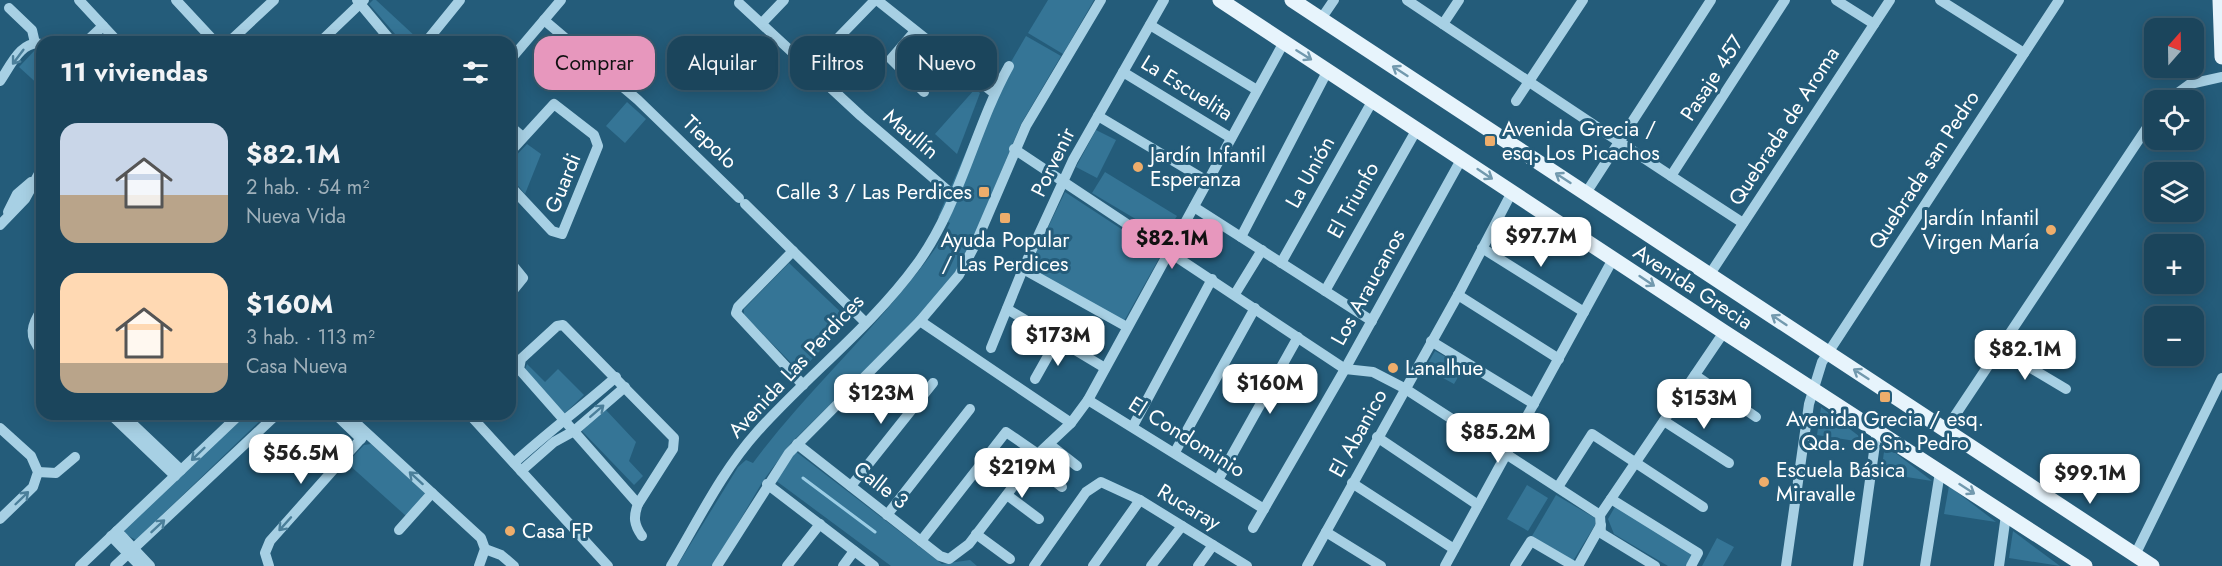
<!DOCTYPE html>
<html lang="es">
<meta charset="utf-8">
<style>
body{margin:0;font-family:Jost,sans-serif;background:#284f65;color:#f1f3f6;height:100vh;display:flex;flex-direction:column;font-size:22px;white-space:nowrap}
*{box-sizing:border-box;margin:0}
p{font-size:20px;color:#a0b1bb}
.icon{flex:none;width:33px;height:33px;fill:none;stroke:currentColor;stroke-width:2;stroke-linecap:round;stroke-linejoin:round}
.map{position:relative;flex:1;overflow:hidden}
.details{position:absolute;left:36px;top:36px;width:480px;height:384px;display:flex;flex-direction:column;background:#1b455c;border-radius:18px;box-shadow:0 3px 15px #0003,0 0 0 2px #395d72}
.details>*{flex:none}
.banner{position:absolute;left:534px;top:36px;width:570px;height:54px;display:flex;gap:12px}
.needle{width:39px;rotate:20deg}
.controls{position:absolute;left:2144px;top:18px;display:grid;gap:12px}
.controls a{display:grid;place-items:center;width:60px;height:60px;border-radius:12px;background:#1b455c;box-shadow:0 3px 15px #0003,0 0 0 2px #395d72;font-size:30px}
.price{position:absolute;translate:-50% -51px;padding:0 14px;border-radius:12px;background:#fff;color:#222;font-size:20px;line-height:39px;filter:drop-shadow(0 2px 3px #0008)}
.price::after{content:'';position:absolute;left:50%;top:36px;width:18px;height:14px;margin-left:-9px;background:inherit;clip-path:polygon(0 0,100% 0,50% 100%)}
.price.selected{background:#e797bd;color:#111}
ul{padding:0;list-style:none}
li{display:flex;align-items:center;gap:18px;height:150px;padding:0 24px}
li span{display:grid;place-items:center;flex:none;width:168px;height:120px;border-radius:18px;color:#555}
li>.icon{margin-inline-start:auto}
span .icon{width:72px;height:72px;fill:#fffc;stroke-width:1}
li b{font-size:26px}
h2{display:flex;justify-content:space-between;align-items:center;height:72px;padding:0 24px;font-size:26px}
.pill{padding:0 21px;border-radius:18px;background:#1b455c;box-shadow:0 3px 15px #0003,0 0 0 2px #395d72;font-size:21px;line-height:54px}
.pill.selected{background:#e797bd;color:#111}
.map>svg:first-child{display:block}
.green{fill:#357596}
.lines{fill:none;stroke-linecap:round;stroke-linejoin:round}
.stream{stroke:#9bcde5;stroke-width:3}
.minor{stroke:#a7d0e4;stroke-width:10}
.major{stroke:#e7f4fc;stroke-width:15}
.oneway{stroke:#7299ae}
.oneway2{stroke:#4b7f9a}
.poi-dot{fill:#eead6b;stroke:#245c7a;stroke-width:2}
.labels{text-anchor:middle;stroke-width:6;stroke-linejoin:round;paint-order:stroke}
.street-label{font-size:21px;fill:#fff;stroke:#245c7a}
.poi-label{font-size:21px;fill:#fff;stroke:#245c7a;text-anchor:start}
</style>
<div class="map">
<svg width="2222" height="566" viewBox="0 0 2222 566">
<rect width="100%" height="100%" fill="#245c7a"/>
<g class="green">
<path d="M 373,0 L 376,0 L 417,38 L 414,42 L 402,42 L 369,4 Z"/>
<path d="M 1048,0 L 1094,0 L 1063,54 L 1028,33 Z"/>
<path d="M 1026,36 L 1061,56 L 1021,124 L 968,251 L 946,290 L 791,443 L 763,481 L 713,566 L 677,566 L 738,467 L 746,460 L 753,463 C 798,402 855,349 903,290 C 921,268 938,248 950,223 L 938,217 L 986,105 Z"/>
<path d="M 35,50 L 42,57 L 42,88 L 19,67 Z"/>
<path d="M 975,89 L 980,93 L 957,154 L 935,134 Z"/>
<path d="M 627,102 L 646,119 L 625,143 L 606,126 Z"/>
<path d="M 1096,130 L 1116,140 L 1097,178 L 1076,167 Z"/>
<path d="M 527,144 L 541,154 L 525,194 L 510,176 L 510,162 Z"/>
<path d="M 1105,172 L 1177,216 L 1164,236 L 1092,193 Z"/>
<path d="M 1065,192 L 1161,255 L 1123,323 L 1029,267 Z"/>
<path d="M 789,263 L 849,320 L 800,372 L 744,315 L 744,309 Z"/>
<path d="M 1435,351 L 1464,367 L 1454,384 L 1425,368 Z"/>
<path d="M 527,364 L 545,382 L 558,369 L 584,395 L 564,414 L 524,372 Z"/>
<path d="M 1821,407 L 1868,443 L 1817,435 Z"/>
<path d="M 605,409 L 636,442 L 629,461 L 643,476 L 634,485 L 582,431 Z"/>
<path d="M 245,414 L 267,414 L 136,540 L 125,534 L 125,529 Z"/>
<path d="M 371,444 L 426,494 L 406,516 L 347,463 L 364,445 Z"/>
<path d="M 1885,445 L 1932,481 L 1881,473 Z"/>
<path d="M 795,451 L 942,564 L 970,560 L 977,566 L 891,566 L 775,480 Z"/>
<path d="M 1527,485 L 1548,498 L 1528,531 L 1507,519 Z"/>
<path d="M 1949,486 L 1996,522 L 1944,514 Z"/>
<path d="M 1556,495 L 1595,518 L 1595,525 L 1573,561 L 1532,536 Z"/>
<path d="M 1616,505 L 1694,553 L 1686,566 L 1668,566 L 1614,534 L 1608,519 Z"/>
<path d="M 2013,531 L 2060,566 L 2009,558 Z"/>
<path d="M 1717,538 L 1734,547 L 1723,566 L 1702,566 Z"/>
</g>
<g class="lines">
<path class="stream" d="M 803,478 L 875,532"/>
<g class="minor">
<path d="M 79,0 L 118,42"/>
<path d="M 176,0 L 215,42"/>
<path d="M 357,0 L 392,42"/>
<path d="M 877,0 L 994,93"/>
<path d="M 1407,0 C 1519,75 1630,150 1743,223"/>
<path d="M 1836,0 L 1874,24"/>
<path d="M 1940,0 L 2024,53"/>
<path d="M 739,3 L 861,116 L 953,195"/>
<path d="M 9,8 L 32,30 L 35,43"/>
<path d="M 1321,19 L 1334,0"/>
<path d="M 544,20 L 638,100 L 739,198"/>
<path d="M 762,23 L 784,0"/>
<path d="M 1443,24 L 1459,0"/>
<path d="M 1150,25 L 1257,90"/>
<path d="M 915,31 L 891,59 L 924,92"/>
<path d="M 86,42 L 103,26"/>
<path d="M 229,42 L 274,0"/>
<path d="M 320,42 L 364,0"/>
<path d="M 426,42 L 460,0"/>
<path d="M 510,60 L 561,0"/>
<path d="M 810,67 L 875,0"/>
<path d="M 1123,72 L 1231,138"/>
<path d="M 0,81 C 10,67 21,39 42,44"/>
<path d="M 2168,100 L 2190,84 L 2222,77"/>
<path d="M 1516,101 L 1583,0"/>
<path d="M 1098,116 L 1207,181"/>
<path d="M 510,126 L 523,137"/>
<path d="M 1014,149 L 1345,369 L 1373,372 L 1404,388 L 1600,515 L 1601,533 L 1655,566"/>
<path d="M 510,152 L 554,104 L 594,135 L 598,146 L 562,234 L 552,231 L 510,186"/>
<path d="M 1671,176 L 1785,0"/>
<path d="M 1586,193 L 1711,0"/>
<path d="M 745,204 L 865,322"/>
<path d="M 1194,207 L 1372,321"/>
<path d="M 8,212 L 17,194 L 31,182"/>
<path d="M 0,225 L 25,199 L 42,168"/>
<path d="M 1241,237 L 1328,70"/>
<path d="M 1482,248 L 1584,312"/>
<path d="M 793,251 L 738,307 L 736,313 L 803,385"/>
<path d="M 510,262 L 523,278 L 510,294"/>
<path d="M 1281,263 L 1373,100"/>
<path d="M 1023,269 L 1127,327"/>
<path d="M 1710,274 L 1890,0"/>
<path d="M 1325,291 L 1417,129"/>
<path d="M 1235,294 L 1262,250"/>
<path d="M 1458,295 L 1559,359"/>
<path d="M 42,309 C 31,325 28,337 42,352"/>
<path d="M 1007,309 L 1105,368"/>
<path d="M 920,321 L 1071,423"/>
<path d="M 563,325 L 674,438 L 673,449 L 638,504 L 519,369 L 521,359 L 557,326 Z"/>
<path d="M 1431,341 L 1534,404"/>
<path d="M 991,348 L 1023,269 L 1073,160 L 1164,0"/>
<path d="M 1999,349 L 2066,389"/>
<path d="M 1695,375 L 1756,417"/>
<path d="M 1035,379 L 1057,340"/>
<path d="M 1088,400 L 1264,509"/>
<path d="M 110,414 L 175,476"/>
<path d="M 122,414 L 181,470"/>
<path d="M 335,414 L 361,439"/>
<path d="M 346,414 L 481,538 L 485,549 L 479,566"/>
<path d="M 469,414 L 608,566"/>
<path d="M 1664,421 L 1729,463"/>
<path d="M 1133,426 L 1212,279"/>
<path d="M 0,428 L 31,456 L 38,472 L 33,487 L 0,519"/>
<path d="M 1946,429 L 2154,117"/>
<path d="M 1377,437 L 1478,505"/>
<path d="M 797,444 L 940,556 L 949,559 L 969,544 L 1038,454 L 1071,423 L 1088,400 L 1284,42"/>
<path d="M 1049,444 L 1077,466"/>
<path d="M 1175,452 L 1255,308"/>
<path d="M 514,463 C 547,433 582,407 616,377"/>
<path d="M 1031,463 L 1062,487"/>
<path d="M 521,471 L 554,442 L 574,431 L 625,387"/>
<path d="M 38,472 L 56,473 L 75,457"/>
<path d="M 1218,480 L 1298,337"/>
<path d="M 1352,483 L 1454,549"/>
<path d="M 767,484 L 874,566"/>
<path d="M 851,486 L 933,383"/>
<path d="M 1558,487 L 1592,434 L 1703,507"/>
<path d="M 1007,495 L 1039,519"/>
<path d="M 1611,499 L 1698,553 L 1691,566"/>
<path d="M 638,504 C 633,517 634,525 642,536"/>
<path d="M 887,515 L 970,409"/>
<path d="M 1600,515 L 1724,332"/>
<path d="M 1253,528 L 1345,369 L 1462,158"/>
<path d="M 399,530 L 432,493"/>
<path d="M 117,531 L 150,566"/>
<path d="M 1326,532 L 1381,566"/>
<path d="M 976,534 L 1010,559"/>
<path d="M 111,536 L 140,566"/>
<path d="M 921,541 L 1006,432 L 1038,454"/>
<path d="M 485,549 L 501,555 L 514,566"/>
<path d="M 2135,555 L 2222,378"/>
<path d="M 80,566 L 240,414"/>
<path d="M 115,566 L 277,414"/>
<path d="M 269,566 L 265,553 L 270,541 L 366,433"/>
<path d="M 671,566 C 698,521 722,471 757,432 C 808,375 872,326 917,264 C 960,205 974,129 1009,66"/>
<path d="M 717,566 L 789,453 L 920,321 L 959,275 L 975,245 L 1026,126 L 1101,0"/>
<path d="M 787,566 L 820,524"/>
<path d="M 843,566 L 854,551"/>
<path d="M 1034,566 L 1086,492 L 1101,482 L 1140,500 L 1247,566"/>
<path d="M 1093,566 L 1140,500"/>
<path d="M 1151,566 L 1182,526"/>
<path d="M 1198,566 L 1213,545"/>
<path d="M 1307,566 L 1458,295 L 1512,192"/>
<path d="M 1445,566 L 1613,259"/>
<path d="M 1515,566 L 1531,541 L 1574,566"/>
<path d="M 1578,566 L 1601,525"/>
<path d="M 1786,566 L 1809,404 L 1822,362 L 2059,0"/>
<path d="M 1858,566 L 1877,430"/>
<path d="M 1925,566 L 1940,472"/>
<path d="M 1999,566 L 2006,515"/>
</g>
<g class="major">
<path d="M 1220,0 L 1724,332 L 2085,566"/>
<path d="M 1292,0 L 2152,566"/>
<path d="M 2220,0 L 2222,57"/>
</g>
</g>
<defs><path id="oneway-shaft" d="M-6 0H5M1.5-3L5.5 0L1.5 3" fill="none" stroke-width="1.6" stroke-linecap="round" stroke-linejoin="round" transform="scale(1.5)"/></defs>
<g class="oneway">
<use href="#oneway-shaft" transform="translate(1304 55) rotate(32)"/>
<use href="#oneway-shaft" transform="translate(1400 71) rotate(-147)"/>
<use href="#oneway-shaft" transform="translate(1485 174) rotate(34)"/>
<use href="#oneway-shaft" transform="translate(1563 178) rotate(-147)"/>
<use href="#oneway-shaft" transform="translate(1647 281) rotate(34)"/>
<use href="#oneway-shaft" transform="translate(1779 320) rotate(-146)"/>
<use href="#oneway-shaft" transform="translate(1861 374) rotate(-147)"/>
<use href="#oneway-shaft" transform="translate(1967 489) rotate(33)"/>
</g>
<g class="oneway2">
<use href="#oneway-shaft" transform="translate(18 57) rotate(127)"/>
<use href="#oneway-shaft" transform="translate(597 411) rotate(-41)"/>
<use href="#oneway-shaft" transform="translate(198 454) rotate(136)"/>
<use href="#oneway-shaft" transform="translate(416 478) rotate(-138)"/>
<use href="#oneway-shaft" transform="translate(22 498) rotate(-44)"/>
<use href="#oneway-shaft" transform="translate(285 524) rotate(132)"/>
<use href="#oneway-shaft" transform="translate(158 526) rotate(-43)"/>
</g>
<g class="poi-dot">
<rect x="1484" y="135" width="12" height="12" rx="3"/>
<circle cx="1138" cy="167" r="6"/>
<rect x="978" y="186" width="12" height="12" rx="3"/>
<rect x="999" y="212" width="12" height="12" rx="3"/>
<circle cx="2051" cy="230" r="6"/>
<circle cx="1393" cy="368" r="6"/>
<rect x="1879" y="391" width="12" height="12" rx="3"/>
<circle cx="1764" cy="482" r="6"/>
<circle cx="510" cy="531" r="6"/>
</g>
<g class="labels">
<g class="street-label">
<text transform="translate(1712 78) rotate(-57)" y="7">Pasaje 457</text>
<text transform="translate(1187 88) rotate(32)" y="7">La Escuelita</text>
<text transform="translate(1784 126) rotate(-57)" y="7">Quebrada de Aroma</text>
<text transform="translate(911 134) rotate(40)" y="7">Maullín</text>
<text transform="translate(710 142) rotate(44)" y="7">Tiepolo</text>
<text transform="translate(1053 162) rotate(-64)" y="7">Porvenir</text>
<text transform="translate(1924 170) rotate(-57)" y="7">Quebrada san Pedro</text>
<text transform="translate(1310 172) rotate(-61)" y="7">La Unión</text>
<text transform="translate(563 183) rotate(-68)" y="7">Guardi</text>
<text transform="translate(1353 200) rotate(-61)" y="7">El Triunfo</text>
<text transform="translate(1368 287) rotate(-61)" y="7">Los Araucanos</text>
<text transform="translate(1693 287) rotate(33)" y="7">Avenida Grecia</text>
<text transform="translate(796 366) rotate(-47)" y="7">Avenida Las Perdices</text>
<text transform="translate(1358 433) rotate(-61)" y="7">El Abanico</text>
<text transform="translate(1187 437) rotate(32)" y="7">El Condominio</text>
<text transform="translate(881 485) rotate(38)" y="7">Calle 3</text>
<text transform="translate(1189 507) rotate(31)" y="7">Rucaray</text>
</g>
<g class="poi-label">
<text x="1502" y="136">Avenida Grecia /<tspan x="1502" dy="24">esq. Los Picachos</tspan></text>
<text x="1150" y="162">Jardín Infantil<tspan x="1150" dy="24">Esperanza</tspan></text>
<text x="972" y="199" text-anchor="end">Calle 3 / Las Perdices</text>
<text x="2039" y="225" text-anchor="end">Jardín Infantil<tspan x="2039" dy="24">Virgen María</tspan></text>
<text x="1005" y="247" text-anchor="middle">Ayuda Popular<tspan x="1005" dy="24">/ Las Perdices</tspan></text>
<text x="1405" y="375">Lanalhue</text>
<text x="1885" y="426" text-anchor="middle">Avenida Grecia / esq.<tspan x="1885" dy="24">Qda. de Sn. Pedro</tspan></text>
<text x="1776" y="477">Escuela Básica<tspan x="1776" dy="24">Miravalle</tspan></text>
<text x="522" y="538">Casa FP</text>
</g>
</g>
</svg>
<div class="controls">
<a><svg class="needle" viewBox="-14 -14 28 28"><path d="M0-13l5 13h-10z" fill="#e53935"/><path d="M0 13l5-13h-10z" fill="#a0b1bb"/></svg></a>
<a><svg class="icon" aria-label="locate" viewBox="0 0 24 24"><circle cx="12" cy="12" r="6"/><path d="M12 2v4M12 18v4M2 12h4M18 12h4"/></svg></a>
<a><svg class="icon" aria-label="layers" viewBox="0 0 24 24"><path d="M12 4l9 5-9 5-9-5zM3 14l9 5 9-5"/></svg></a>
<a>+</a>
<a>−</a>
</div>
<b class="price" style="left:1541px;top:268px">$97.7M</b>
<b class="price selected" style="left:1172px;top:270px">$82.1M</b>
<b class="price" style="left:1058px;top:367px">$173M</b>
<b class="price" style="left:2025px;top:381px">$82.1M</b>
<b class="price" style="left:1270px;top:415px">$160M</b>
<b class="price" style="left:881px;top:425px">$123M</b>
<b class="price" style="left:1704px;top:430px">$153M</b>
<b class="price" style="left:1498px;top:464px">$85.2M</b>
<b class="price" style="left:301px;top:485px">$56.5M</b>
<b class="price" style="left:1022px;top:499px">$219M</b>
<b class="price" style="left:2090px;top:505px">$99.1M</b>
<div class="banner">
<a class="pill selected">Comprar</a>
<a class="pill">Alquilar</a>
<a class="pill">Filtros</a>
<a class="pill">Nuevo</a>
</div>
<section class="details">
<h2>11 viviendas<svg class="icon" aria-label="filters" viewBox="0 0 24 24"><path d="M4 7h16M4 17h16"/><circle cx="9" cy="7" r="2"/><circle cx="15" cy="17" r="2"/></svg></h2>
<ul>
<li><span style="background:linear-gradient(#c9d6e8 60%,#b9a48a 0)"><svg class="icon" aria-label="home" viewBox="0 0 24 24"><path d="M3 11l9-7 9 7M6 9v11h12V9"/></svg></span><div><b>$82.1M</b><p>2 hab. · 54 m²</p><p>Nueva Vida</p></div></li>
<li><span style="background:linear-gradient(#ffd9b3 75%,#b9a48a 0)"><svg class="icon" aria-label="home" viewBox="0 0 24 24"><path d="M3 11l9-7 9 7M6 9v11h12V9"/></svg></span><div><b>$160M</b><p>3 hab. · 113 m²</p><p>Casa Nueva</p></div></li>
</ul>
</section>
</div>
